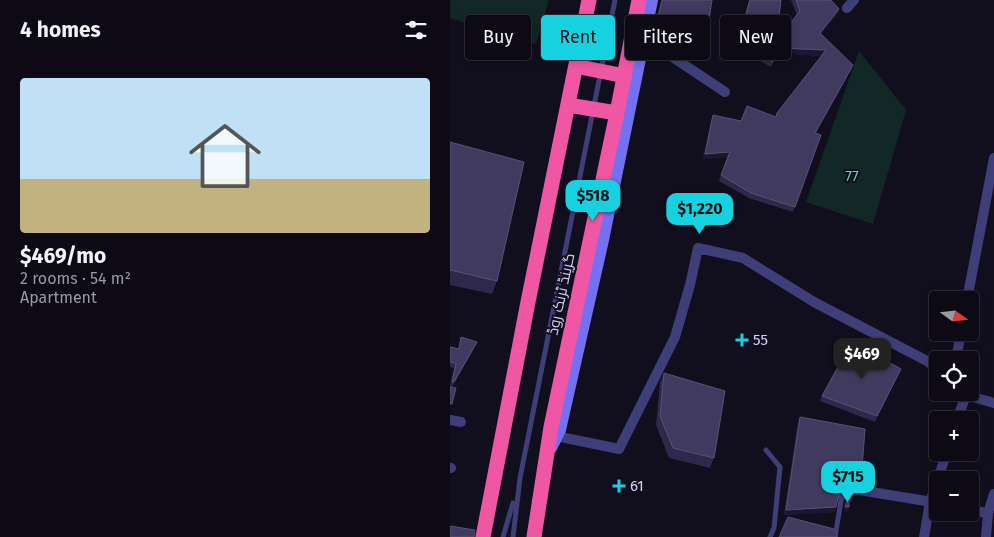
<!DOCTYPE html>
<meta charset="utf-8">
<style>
body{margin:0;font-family:"Fira Sans",Cairo,sans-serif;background:#16131f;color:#f1f3f6;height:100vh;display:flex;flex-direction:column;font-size:19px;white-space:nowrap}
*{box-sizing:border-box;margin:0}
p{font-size:16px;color:#9a9aa1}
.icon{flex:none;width:28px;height:28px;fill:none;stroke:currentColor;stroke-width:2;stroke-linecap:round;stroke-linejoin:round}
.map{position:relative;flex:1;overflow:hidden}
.drawer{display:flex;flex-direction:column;background:#0d0a16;width:450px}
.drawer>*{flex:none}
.guide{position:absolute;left:15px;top:15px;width:454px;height:45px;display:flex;gap:10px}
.needle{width:32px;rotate:105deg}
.fabs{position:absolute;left:479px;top:291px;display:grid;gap:10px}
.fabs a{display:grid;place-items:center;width:50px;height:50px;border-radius:5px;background:#0d0a16;box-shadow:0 2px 8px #0003,0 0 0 1px #2d2b35;font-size:25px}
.price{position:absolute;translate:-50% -42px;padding:0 11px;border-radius:10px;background:#16d2e1;color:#111;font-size:16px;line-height:32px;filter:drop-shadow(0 1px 2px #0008)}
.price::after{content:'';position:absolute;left:50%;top:30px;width:15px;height:11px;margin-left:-8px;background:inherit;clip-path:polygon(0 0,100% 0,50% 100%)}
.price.active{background:#222;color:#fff}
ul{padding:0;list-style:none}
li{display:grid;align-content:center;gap:10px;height:265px;padding:0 20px}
li span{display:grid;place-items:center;height:155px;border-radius:5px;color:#555}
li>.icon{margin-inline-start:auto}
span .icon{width:90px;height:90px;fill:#fffc;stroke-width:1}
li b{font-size:21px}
h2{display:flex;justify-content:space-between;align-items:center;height:60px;padding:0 20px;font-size:21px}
.pill{padding:0 18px;border-radius:5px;background:#0d0a16;box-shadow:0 2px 8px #0003,0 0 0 1px #2d2b35;font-size:18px;line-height:45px}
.pill.active{background:#16d2e1;color:#111}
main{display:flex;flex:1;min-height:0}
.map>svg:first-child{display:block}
.green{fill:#122826}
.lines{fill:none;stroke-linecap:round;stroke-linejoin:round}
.lane{stroke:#3f3e79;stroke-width:5}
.street{stroke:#3f3e79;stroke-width:10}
.secondary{stroke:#7171f1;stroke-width:12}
.highway{stroke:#ef57a4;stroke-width:15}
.highway-bridge{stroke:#ef57a4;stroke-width:15}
.wall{fill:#2e294b}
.shaded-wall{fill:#1b1631}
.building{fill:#403b5e;stroke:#575276}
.poi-dot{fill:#16d2e1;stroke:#110e1e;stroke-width:2}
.labels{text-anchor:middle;stroke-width:4;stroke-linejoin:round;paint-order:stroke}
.park-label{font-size:15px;fill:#64d3b4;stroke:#110e1e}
.street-label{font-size:15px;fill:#d4d0fa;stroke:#110e1e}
.poi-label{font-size:15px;fill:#d4d0fa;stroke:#110e1e;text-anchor:start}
</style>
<main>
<section class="drawer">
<h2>4 homes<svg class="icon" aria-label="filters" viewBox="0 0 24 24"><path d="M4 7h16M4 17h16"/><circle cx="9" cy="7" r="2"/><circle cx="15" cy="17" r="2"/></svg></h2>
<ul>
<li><span style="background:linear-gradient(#bfe0f5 65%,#c2b280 0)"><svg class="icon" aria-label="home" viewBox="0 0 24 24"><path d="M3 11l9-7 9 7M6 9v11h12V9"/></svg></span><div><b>$469/mo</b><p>2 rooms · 54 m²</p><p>Apartment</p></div></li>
</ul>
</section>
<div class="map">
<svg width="544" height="537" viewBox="0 0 544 537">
<rect width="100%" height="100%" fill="#110e1e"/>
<g class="green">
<path d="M 0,0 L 99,0 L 86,44 L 0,18 Z"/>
<path d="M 409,51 L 456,110 L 423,224 L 356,202 Z"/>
</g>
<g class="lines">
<g class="lane">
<path d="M 316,450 L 330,467 L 324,528 L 320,537"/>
<path d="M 53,537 L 63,503"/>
<path d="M 63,537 L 70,478 L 165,0"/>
<path d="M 385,537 L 392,495"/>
</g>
<g class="street">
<path d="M 397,8 L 404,0"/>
<path d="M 194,38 L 275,92"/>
<path d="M 517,300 L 544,158"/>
<path d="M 506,360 L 511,332"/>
<path d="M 513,392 L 516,395 L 544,403"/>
<path d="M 0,420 L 11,422"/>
<path d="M 507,420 L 516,395"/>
<path d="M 106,436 L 169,449 L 225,337 L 240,285 L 248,248 L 293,258 L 364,302 L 477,361 L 488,370"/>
<path d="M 0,468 L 1,468"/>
<path d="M 392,495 L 397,488 L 488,503"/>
<path d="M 520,510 L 538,513"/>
<path d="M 474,537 L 480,502 L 497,452"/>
<path d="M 536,537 L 538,513 L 544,494"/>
</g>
<path class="secondary" d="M 101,448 L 110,430 L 153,240 L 202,0"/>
<g class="highway">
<path d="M 33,537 L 78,302 L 139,0"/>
<path d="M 84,537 L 101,427 L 167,113 L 189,0"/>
</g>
<g class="highway-bridge">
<path d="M 130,67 L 175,76"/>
<path d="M 124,106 L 167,113"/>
</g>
</g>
<g class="wall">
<path d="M 299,0 L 331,0 L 326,41 L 347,15 L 341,0 L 381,0 L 389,9 L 387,15 L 371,34 L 401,70 L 366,133 L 371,135 L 343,212 L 299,198 L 269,181 L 277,157 L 253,159 L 261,121 L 263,115 L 291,121 L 326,117 L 372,56 L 324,53 L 323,62 L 321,67 L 286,48 Z"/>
<path d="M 0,142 L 47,281 L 42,294 L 0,285 Z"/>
<path d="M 11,337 L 27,342 L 25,347 L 2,387 L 0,387 L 4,368 L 0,367 L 0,347 L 8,349 Z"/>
<path d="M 451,369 L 425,422 L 370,401 L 372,396 Z"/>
<path d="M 214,373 L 264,458 L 260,468 L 219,458 L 206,425 L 210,382 Z"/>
<path d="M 350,417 L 411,473 L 398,472 L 398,476 L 396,481 L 391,484 L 388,490 L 385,512 L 334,515 L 348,422 Z"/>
</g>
<g class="shaded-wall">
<path d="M 389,9 L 387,15 L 368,38 L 370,33 Z"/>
<path d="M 208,16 L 259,20 L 258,25 L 206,21 Z"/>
<path d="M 325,48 L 376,50 L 374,56 L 323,53 Z"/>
<path d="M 403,65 L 401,70 L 363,138 L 365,133 Z"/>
<path d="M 280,152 L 277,157 L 253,159 L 255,154 Z"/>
<path d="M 27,342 L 25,347 L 2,387 L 4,382 Z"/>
<path d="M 451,369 L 449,374 L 425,422 L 427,416 Z"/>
<path d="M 398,467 L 412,468 L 411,473 L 396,472 Z"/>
<path d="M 398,476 L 396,481 L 391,484 L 385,494 L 387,489 L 393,479 Z"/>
<path d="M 386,507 L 385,512 L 334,515 L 336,510 Z"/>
<path d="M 395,507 L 399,507 L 398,512 L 394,512 Z"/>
</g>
<g class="building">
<path d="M 212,0 L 262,0 L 259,20 L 208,16 Z"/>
<path d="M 300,0 L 331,0 L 326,41 L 350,11 L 346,0 L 381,0 L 389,9 L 370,33 L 403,65 L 365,133 L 371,135 L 345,207 L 301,193 L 271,175 L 280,152 L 255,154 L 263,115 L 291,121 L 297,106 L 326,117 L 327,113 L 376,50 L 325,48 L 323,62 L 288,42 Z"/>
<path d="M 0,142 L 74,162 L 47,281 L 0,270 Z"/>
<path d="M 11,337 L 27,342 L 4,382 L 2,382 L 6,363 L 0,362 L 0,347 L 9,349 Z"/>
<path d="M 402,341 L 451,369 L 427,416 L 372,396 Z"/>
<path d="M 214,373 L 275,391 L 264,458 L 223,448 L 210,416 Z"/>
<path d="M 0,387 L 6,388 L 2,404 L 0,404 Z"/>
<path d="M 350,417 L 415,429 L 412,468 L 398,467 L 398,476 L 393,479 L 387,489 L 389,494 L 386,507 L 336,510 Z"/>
<path d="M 399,494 L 399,507 L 395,507 Z"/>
<path d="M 338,517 L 384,529 L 387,533 L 387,537 L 329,537 Z"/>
<path d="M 0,526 L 25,530 L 24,537 L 0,537 Z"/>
</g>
<g class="poi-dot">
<path d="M289.5 332.5h5v5h5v5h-5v5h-5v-5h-5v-5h5z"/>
<path d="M166.5 478.5h5v5h5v5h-5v5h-5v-5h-5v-5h5z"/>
</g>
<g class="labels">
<g class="park-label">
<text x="402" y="181">77</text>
</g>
<g class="street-label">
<text transform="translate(111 294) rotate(-78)" y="5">گرینڈ ٹرنک روڈ</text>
</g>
<g class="poi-label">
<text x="303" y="345">55</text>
<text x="180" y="491">61</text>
</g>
</g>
</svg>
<div class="fabs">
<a><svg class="needle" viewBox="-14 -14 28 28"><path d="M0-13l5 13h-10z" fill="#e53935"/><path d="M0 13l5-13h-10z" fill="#9a9aa1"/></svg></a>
<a><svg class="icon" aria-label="locate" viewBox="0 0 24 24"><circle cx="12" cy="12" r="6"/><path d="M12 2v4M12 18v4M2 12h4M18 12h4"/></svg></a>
<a>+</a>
<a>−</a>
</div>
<b class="price" style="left:143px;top:222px">$518</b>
<b class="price" style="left:250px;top:235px">$1,220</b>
<b class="price active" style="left:412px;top:380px">$469</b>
<b class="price" style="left:398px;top:503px">$715</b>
<div class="guide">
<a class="pill">Buy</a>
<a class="pill active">Rent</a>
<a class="pill">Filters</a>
<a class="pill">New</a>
</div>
</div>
</main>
